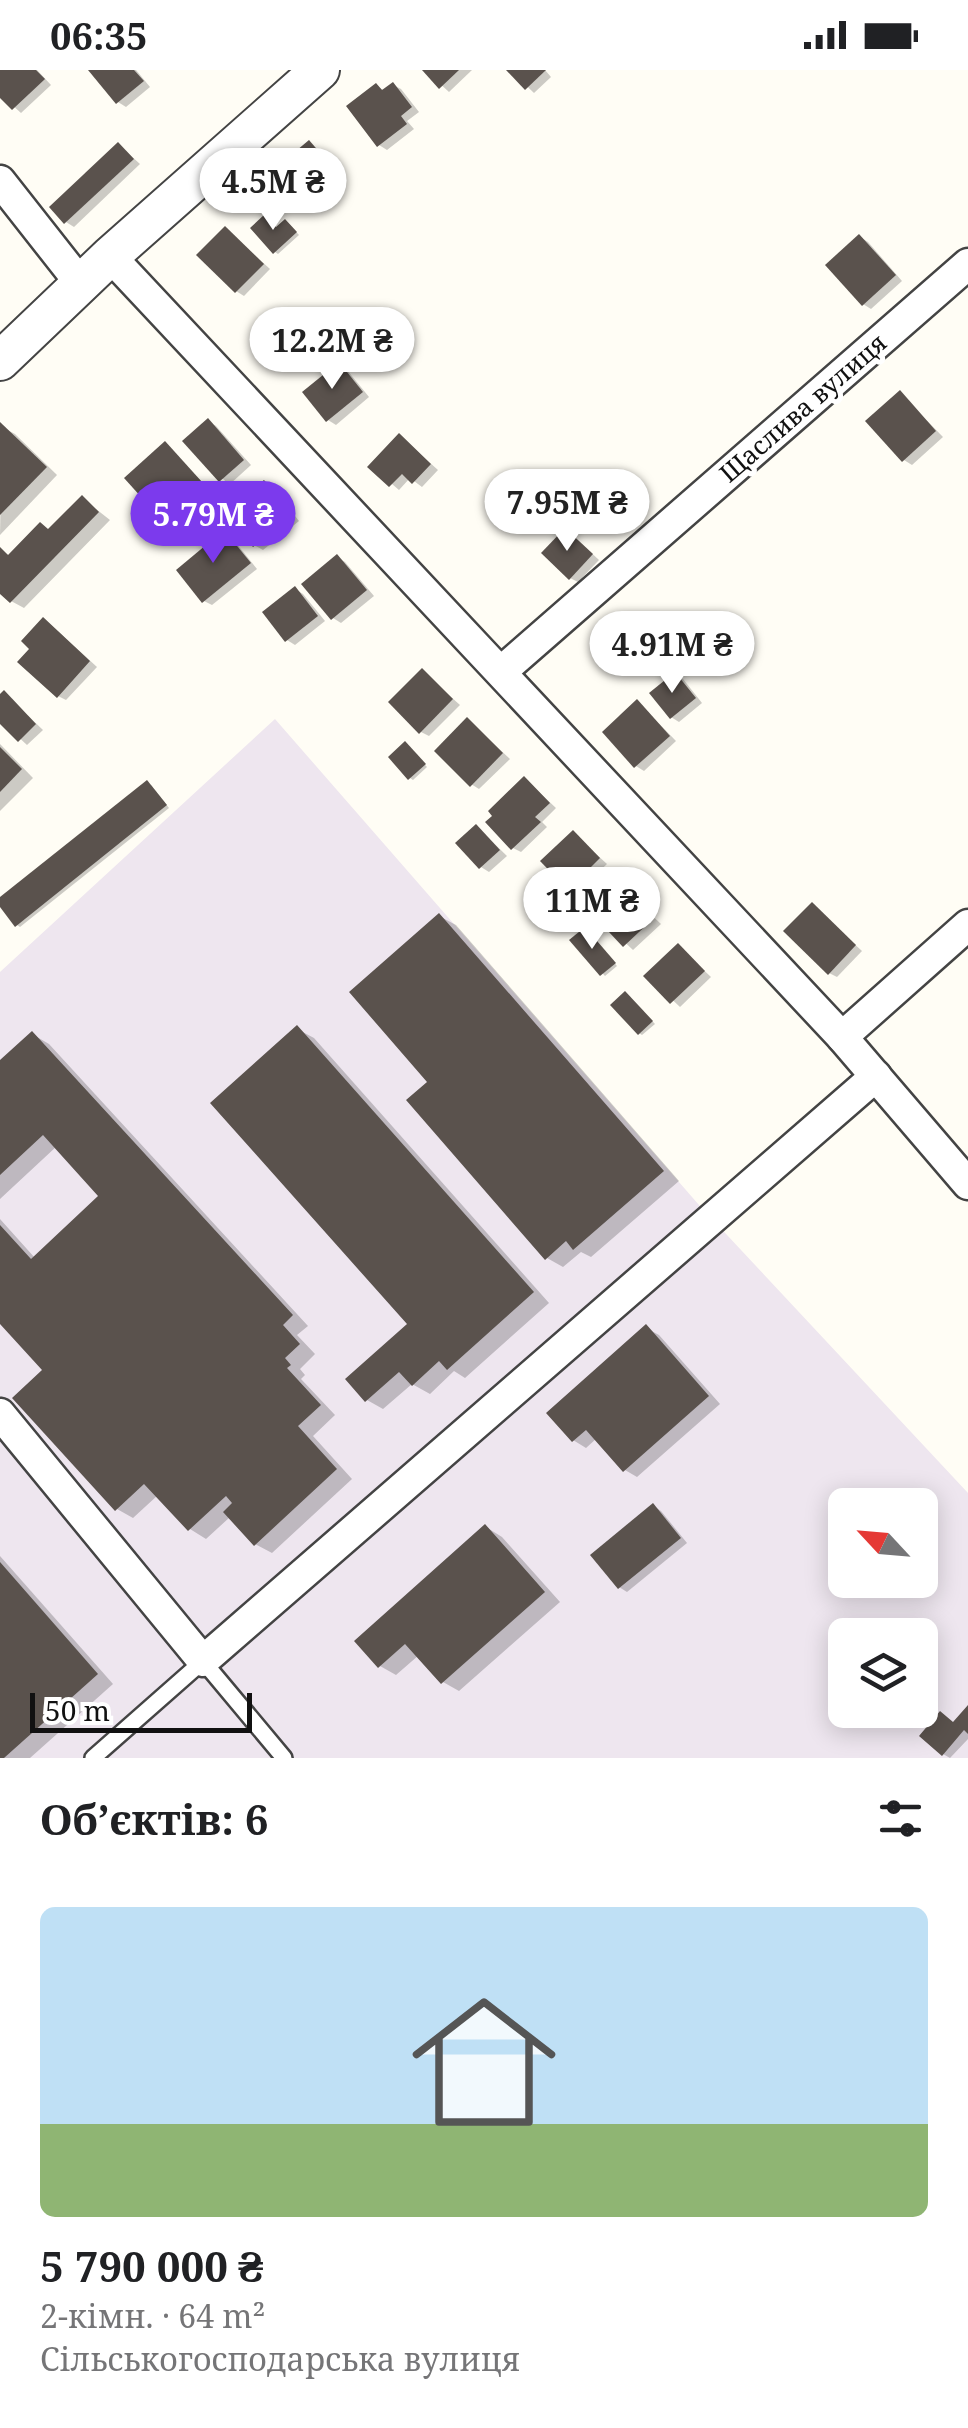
<!DOCTYPE html>
<html lang="uk">
<meta charset="utf-8">
<style>
body{margin:0;font-family:"Noto Serif",serif;background:#f6f6f6;color:#202124;height:100vh;display:flex;flex-direction:column;font-size:38px;white-space:nowrap}
*{box-sizing:border-box;margin:0}
p{font-size:32px;color:#757577}
.icon{flex:none;width:55px;height:55px;fill:none;stroke:currentColor;stroke-width:2;stroke-linecap:round;stroke-linejoin:round}
.map{position:relative;height:1688px;overflow:hidden}
.side{display:flex;flex-direction:column;background:#fff;flex:1}
.side>*{flex:none}
.needle{width:65px;rotate:296deg}
.fabs{position:absolute;left:828px;top:1418px;display:grid;gap:20px}
.fabs a{display:grid;place-items:center;width:110px;height:110px;border-radius:15px;background:#fff;box-shadow:0 5px 25px #0003;font-size:50px}
.scale{position:absolute;left:30px;bottom:25px;width:222px;box-sizing:border-box;padding-left:10px;border:5px solid #111;border-top:0;font-size:28px;line-height:35px;white-space:nowrap;color:#111;-webkit-text-stroke:8px #fff;paint-order:stroke}
.price{position:absolute;translate:-50% -85px;padding:0 22px;border-radius:35px;background:#fff;color:#222;font-size:32px;line-height:65px;filter:drop-shadow(0 2px 5px #0008)}
.price::after{content:'';position:absolute;left:50%;top:60px;width:30px;height:22px;margin-left:-15px;background:inherit;clip-path:polygon(0 0,100% 0,50% 100%)}
.price.selected{background:#7c3aed;color:#fff}
ul{padding:0;list-style:none}
li{display:grid;align-content:center;gap:20px;height:530px;padding:0 40px}
li+li{border-top:2px solid #e0e0e0}
li span{display:grid;place-items:center;height:310px;border-radius:15px;color:#555}
li>.icon{margin-inline-start:auto}
span .icon{width:180px;height:180px;fill:#fffc;stroke-width:1}
li b{font-size:42px}
h2{display:flex;justify-content:space-between;align-items:center;height:120px;padding:0 40px;font-size:42px}
.status{display:flex;justify-content:space-between;align-items:center;height:70px;padding:0 50px;background:#fff;direction:ltr}
.status svg{height:28px;fill:currentColor}
.map>svg:first-child{display:block}
.industrial{fill:#eee6ef;fill-rule:evenodd}
.shadow{fill:#0003}
.building{fill:#5a524d}
.lines{fill:none;stroke-linecap:round;stroke-linejoin:round}
.service-casing{stroke:#444;stroke-width:20}
.minor-casing{stroke:#444;stroke-width:35}
.tertiary-casing{stroke:#444;stroke-width:42}
.service{stroke:#fff;stroke-width:15}
.minor{stroke:#fff;stroke-width:30}
.tertiary{stroke:#fff;stroke-width:38}
.labels{text-anchor:middle;stroke-width:10;stroke-linejoin:round;paint-order:stroke}
.street-label{font-size:25px;fill:#111;stroke:#fff}
</style>
<div class="status"><b>06:35</b><svg viewBox="0 0 49 12"><path d="M0 12V9h3v3zM5 12V6h3v6zM10 12V3h3v9zM15 12V0h3v12zM26 1h20v11H26zM47 4h2v5h-2z"/></svg></div>
<div class="map">
<svg width="968" height="1688" viewBox="0 0 968 1688">
<rect width="100%" height="100%" fill="#fffdf5"/>
<path class="industrial" d="M 275,649 L 699,1135 L 968,1423 L 968,1688 L 0,1688 L 0,902 ZM 845,1435 L 920,1435 L 920,1510 L 845,1510 ZM 845,1565 L 920,1565 L 920,1640 L 845,1640 Z"/>
<g class="shadow">
<path d="M 0,0 L 37,0 L 51,15 L 21,43 L 0,24 Z"/>
<path d="M 91,0 L 136,0 L 150,17 L 126,37 L 118,32 Z"/>
<path d="M 425,0 L 472,0 L 449,22 Z"/>
<path d="M 510,0 L 545,0 L 551,7 L 534,23 Z"/>
<path d="M 393,15 L 401,19 L 419,42 L 407,51 L 414,59 L 387,80 L 379,75 L 376,16 L 385,21 Z"/>
<path d="M 309,73 L 340,104 L 306,133 L 298,128 Z"/>
<path d="M 119,75 L 140,94 L 74,157 L 66,152 Z"/>
<path d="M 289,154 L 299,165 L 278,184 L 275,182 L 278,159 Z"/>
<path d="M 226,159 L 270,199 L 244,226 L 236,221 Z"/>
<path d="M 860,167 L 868,172 L 902,211 L 871,239 L 863,234 Z"/>
<path d="M 339,295 L 347,300 L 369,327 L 336,355 L 328,350 Z"/>
<path d="M 900,323 L 943,367 L 912,395 L 904,390 Z"/>
<path d="M 208,351 L 216,356 L 251,395 L 229,415 L 186,371 Z"/>
<path d="M 2,357 L 15,364 L 57,405 L 0,465 Z"/>
<path d="M 400,366 L 438,400 L 422,417 L 410,408 L 399,420 L 371,396 Z"/>
<path d="M 165,374 L 208,418 L 171,452 L 163,447 Z"/>
<path d="M 264,413 L 272,417 L 299,451 L 263,480 L 254,475 Z"/>
<path d="M 82,428 L 110,450 L 24,538 L 11,531 L 0,520 L 0,480 L 10,486 L 50,460 Z"/>
<path d="M 224,463 L 232,468 L 257,499 L 212,535 L 204,531 Z"/>
<path d="M 573,466 L 599,490 L 578,512 L 570,508 Z"/>
<path d="M 337,487 L 345,492 L 374,526 L 341,553 L 333,548 Z"/>
<path d="M 295,519 L 303,524 L 325,551 L 295,575 L 287,570 Z"/>
<path d="M 51,555 L 97,597 L 66,630 L 58,626 L 33,579 Z"/>
<path d="M 422,601 L 460,635 L 429,666 L 421,662 Z"/>
<path d="M 675,605 L 683,609 L 702,633 L 679,652 L 671,647 Z"/>
<path d="M 4,623 L 43,660 L 27,675 L 0,650 L 0,627 Z"/>
<path d="M 638,632 L 676,671 L 644,701 L 636,696 Z"/>
<path d="M 468,650 L 510,689 L 479,719 L 471,714 Z"/>
<path d="M 0,674 L 33,708 L 0,741 Z"/>
<path d="M 408,676 L 427,697 L 413,710 L 410,708 Z"/>
<path d="M 525,709 L 556,738 L 542,752 L 547,757 L 521,782 L 513,778 Z"/>
<path d="M 151,715 L 169,738 L 20,857 L 17,855 L 0,830 Z"/>
<path d="M 477,757 L 507,786 L 489,802 L 481,797 Z"/>
<path d="M 573,763 L 607,794 L 577,822 L 569,818 Z"/>
<path d="M 625,820 L 661,854 L 633,880 L 597,846 Z"/>
<path d="M 812,835 L 862,881 L 837,907 L 829,903 Z"/>
<path d="M 439,846 L 456,855 L 679,1111 L 591,1187 L 581,1182 L 563,1197 L 547,1188 L 431,1012 Z"/>
<path d="M 588,862 L 617,896 L 605,906 L 573,871 Z"/>
<path d="M 678,876 L 711,907 L 680,937 L 647,906 Z"/>
<path d="M 629,926 L 655,954 L 642,965 L 639,963 Z"/>
<path d="M 297,959 L 314,968 L 549,1233 L 465,1308 L 454,1301 L 430,1324 L 412,1314 L 383,1339 L 367,1330 L 410,1254 Z"/>
<path d="M 32,964 L 49,974 L 308,1256 L 297,1265 L 315,1284 L 300,1299 L 305,1305 L 301,1309 L 335,1345 L 313,1366 L 352,1409 L 272,1483 L 255,1474 L 230,1447 L 206,1469 L 190,1459 L 158,1425 L 133,1448 L 117,1439 L 45,1300 L 0,1250 L 0,1149 L 35,1188 L 102,1126 L 57,1076 L 0,1129 L 0,994 Z"/>
<path d="M 646,1258 L 659,1265 L 720,1334 L 637,1407 L 625,1400 L 597,1368 L 586,1378 L 573,1370 Z"/>
<path d="M 653,1436 L 661,1441 L 687,1473 L 627,1522 L 619,1517 Z"/>
<path d="M 486,1457 L 502,1467 L 560,1532 L 459,1621 L 443,1612 L 419,1585 L 396,1605 L 380,1596 Z"/>
<path d="M 0,1486 L 113,1614 L 30,1688 L 0,1688 Z"/>
<path d="M 968,1639 L 968,1669 L 950,1688 L 943,1684 L 955,1654 Z"/>
</g>
<g class="building">
<path d="M 0,0 L 36,0 L 45,9 L 12,40 L 0,28 Z"/>
<path d="M 88,0 L 134,0 L 144,11 L 116,34 Z"/>
<path d="M 422,0 L 459,0 L 439,19 Z"/>
<path d="M 506,0 L 546,0 L 525,20 Z"/>
<path d="M 393,12 L 412,37 L 401,46 L 407,54 L 377,77 L 346,36 L 376,13 L 382,20 Z"/>
<path d="M 309,70 L 333,98 L 296,130 L 271,102 Z"/>
<path d="M 118,72 L 134,89 L 64,154 L 49,137 Z"/>
<path d="M 265,144 L 276,157 L 285,149 L 297,162 L 273,184 L 250,158 Z"/>
<path d="M 225,156 L 264,194 L 235,223 L 196,185 Z"/>
<path d="M 859,164 L 896,205 L 862,236 L 825,195 Z"/>
<path d="M 339,292 L 363,322 L 326,352 L 302,322 Z"/>
<path d="M 900,320 L 936,361 L 902,392 L 865,351 Z"/>
<path d="M 208,348 L 244,390 L 219,412 L 182,371 Z"/>
<path d="M 0,352 L 47,397 L 0,445 Z"/>
<path d="M 399,363 L 431,394 L 412,414 L 402,404 L 389,417 L 367,397 Z"/>
<path d="M 165,371 L 202,412 L 161,449 L 124,408 Z"/>
<path d="M 264,410 L 293,445 L 253,477 L 224,442 Z"/>
<path d="M 82,425 L 99,442 L 10,533 L 0,524 L 0,477 L 8,485 L 40,452 L 48,459 Z"/>
<path d="M 565,458 L 593,484 L 569,510 L 541,483 Z"/>
<path d="M 224,460 L 251,493 L 202,533 L 176,500 Z"/>
<path d="M 337,484 L 367,520 L 331,550 L 301,514 Z"/>
<path d="M 295,516 L 318,546 L 285,572 L 262,542 Z"/>
<path d="M 43,547 L 90,591 L 57,628 L 17,592 L 29,579 L 21,571 Z"/>
<path d="M 422,598 L 453,629 L 419,664 L 388,632 Z"/>
<path d="M 675,602 L 696,628 L 670,649 L 649,623 Z"/>
<path d="M 4,620 L 36,654 L 18,672 L 0,654 L 0,624 Z"/>
<path d="M 637,629 L 670,666 L 634,698 L 602,662 Z"/>
<path d="M 467,647 L 503,683 L 470,717 L 434,681 Z"/>
<path d="M 405,671 L 426,694 L 408,710 L 388,687 Z"/>
<path d="M 0,677 L 22,699 L 0,722 Z"/>
<path d="M 524,706 L 550,733 L 535,747 L 541,752 L 511,780 L 485,752 L 492,746 L 488,741 Z"/>
<path d="M 147,710 L 167,735 L 15,857 L 0,837 L 0,827 Z"/>
<path d="M 476,754 L 500,780 L 479,799 L 455,773 Z"/>
<path d="M 573,760 L 600,788 L 568,820 L 540,791 Z"/>
<path d="M 624,817 L 654,848 L 623,877 L 594,846 Z"/>
<path d="M 812,832 L 856,875 L 828,905 L 783,861 Z"/>
<path d="M 439,843 L 664,1101 L 573,1180 L 566,1171 L 545,1190 L 406,1030 L 427,1012 L 349,922 Z"/>
<path d="M 585,857 L 616,893 L 600,906 L 569,870 Z"/>
<path d="M 678,873 L 705,901 L 670,934 L 643,906 Z"/>
<path d="M 625,921 L 653,951 L 638,965 L 610,935 Z"/>
<path d="M 297,955 L 534,1222 L 447,1300 L 439,1291 L 412,1316 L 399,1302 L 365,1332 L 345,1309 L 407,1254 L 210,1033 Z"/>
<path d="M 32,961 L 293,1245 L 283,1255 L 300,1274 L 285,1288 L 291,1295 L 287,1298 L 321,1335 L 298,1356 L 337,1399 L 254,1476 L 223,1442 L 232,1433 L 226,1426 L 188,1461 L 144,1414 L 115,1441 L 12,1328 L 42,1300 L 0,1254 L 0,1155 L 31,1189 L 98,1126 L 43,1065 L 0,1105 L 0,990 Z"/>
<path d="M 646,1254 L 709,1326 L 623,1402 L 586,1360 L 572,1372 L 546,1343 Z"/>
<path d="M 653,1433 L 681,1468 L 618,1519 L 590,1485 Z"/>
<path d="M 485,1454 L 545,1522 L 441,1614 L 405,1574 L 378,1598 L 354,1571 Z"/>
<path d="M 0,1492 L 98,1604 L 4,1688 L 0,1688 Z"/>
<path d="M 968,1635 L 968,1664 L 964,1660 L 942,1686 L 919,1666 L 940,1641 L 953,1652 Z"/>
</g>
<g class="lines">
<g class="service-casing">
<path id="service" d="M 93,1688 L 203,1591 L 284,1688"/>
</g>
<g class="minor-casing">
<g id="minor">
<path d="M 0,111 L 81,214"/>
<path d="M 110,186 L 842,967 L 968,1114"/>
<path d="M 502,601 L 968,194"/>
<path d="M 842,967 L 968,855"/>
<path d="M 0,1344 L 203,1591 L 876,1006"/>
</g>
</g>
<g class="tertiary-casing">
<path id="tertiary" d="M 0,291 L 110,186 L 320,0"/>
</g>
<use href="#service" class="service"/>
<use href="#minor" class="minor"/>
<use href="#tertiary" class="tertiary"/>
</g>
<g class="labels">
<g class="street-label">
<text transform="translate(803 338) rotate(-41)" y="9">Щаслива вулиця</text>
</g>
</g>
</svg>
<div class="fabs">
<a><svg class="needle" viewBox="-14 -14 28 28"><path d="M0-13l5 13h-10z" fill="#e53935"/><path d="M0 13l5-13h-10z" fill="#757577"/></svg></a>
<a><svg class="icon" aria-label="layers" viewBox="0 0 24 24"><path d="M12 4l9 5-9 5-9-5zM3 14l9 5 9-5"/></svg></a>
</div>
<div class="scale">50 m</div>
<b class="price" style="left:273px;top:163px">4.5M ₴</b>
<b class="price" style="left:332px;top:322px">12.2M ₴</b>
<b class="price" style="left:567px;top:484px">7.95M ₴</b>
<b class="price selected" style="left:213px;top:496px">5.79M ₴</b>
<b class="price" style="left:672px;top:626px">4.91M ₴</b>
<b class="price" style="left:592px;top:882px">11M ₴</b>
</div>
<section class="side">
<h2>Об’єктів: 6<svg class="icon" aria-label="filters" viewBox="0 0 24 24"><path d="M4 7h16M4 17h16"/><circle cx="9" cy="7" r="2"/><circle cx="15" cy="17" r="2"/></svg></h2>
<ul>
<li><span style="background:linear-gradient(#bfe0f5 70%,#8fb573 0)"><svg class="icon" aria-label="home" viewBox="0 0 24 24"><path d="M3 11l9-7 9 7M6 9v11h12V9"/></svg></span><div><b>5 790 000 ₴</b><p>2-кімн. · 64 m²</p><p>Сільськогосподарська вулиця</p></div></li>
</ul>
</section>
